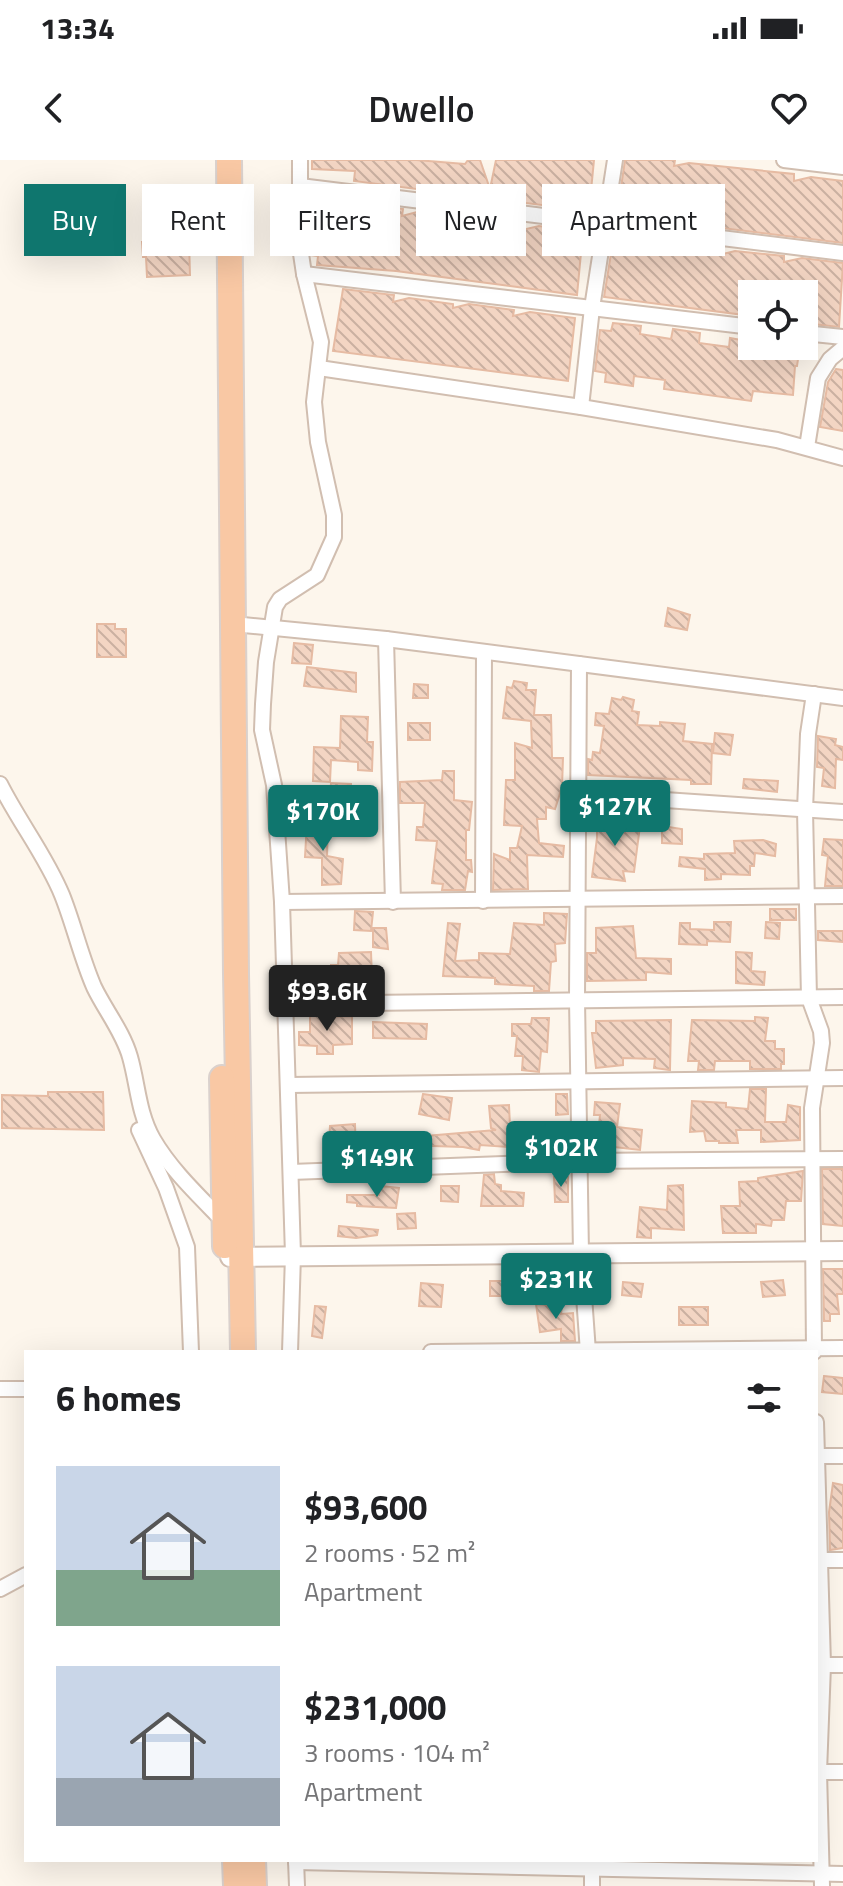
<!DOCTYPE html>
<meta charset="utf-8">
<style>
body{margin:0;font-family:"Titillium Web",sans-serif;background:#f6f6f6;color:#202124;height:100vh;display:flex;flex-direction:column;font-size:30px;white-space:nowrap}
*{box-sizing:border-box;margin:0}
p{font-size:26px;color:#757577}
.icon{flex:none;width:44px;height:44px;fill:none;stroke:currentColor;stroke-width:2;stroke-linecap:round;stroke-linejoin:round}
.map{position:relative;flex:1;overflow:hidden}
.details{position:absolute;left:24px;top:1190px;width:794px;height:512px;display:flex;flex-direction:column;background:#fff;border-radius:0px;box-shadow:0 8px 32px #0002}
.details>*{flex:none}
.banner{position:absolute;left:24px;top:24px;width:796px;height:72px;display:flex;gap:16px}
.controls{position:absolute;left:738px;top:120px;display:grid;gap:16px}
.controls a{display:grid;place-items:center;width:80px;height:80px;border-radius:0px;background:#fff;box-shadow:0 8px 32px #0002;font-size:40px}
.price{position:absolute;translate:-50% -68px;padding:0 18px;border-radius:8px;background:#0f766e;color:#fff;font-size:26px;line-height:52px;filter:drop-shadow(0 2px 4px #0008)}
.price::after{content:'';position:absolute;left:50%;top:48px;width:24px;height:18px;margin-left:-12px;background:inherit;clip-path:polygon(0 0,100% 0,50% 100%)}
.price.selected{background:#222;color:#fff}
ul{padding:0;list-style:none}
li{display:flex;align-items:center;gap:24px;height:200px;padding:0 32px}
li span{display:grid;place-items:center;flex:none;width:224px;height:160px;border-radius:0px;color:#555}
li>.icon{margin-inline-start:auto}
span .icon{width:96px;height:96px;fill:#fffc;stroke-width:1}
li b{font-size:34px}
h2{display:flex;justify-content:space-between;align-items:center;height:96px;padding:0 32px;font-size:34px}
.pill{padding:0 28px;border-radius:0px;background:#fff;box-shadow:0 8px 32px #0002;font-size:28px;line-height:72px}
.pill.selected{background:#0f766e;color:#fff}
.status{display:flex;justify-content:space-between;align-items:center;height:56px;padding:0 40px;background:#fff;direction:ltr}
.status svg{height:22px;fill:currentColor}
header{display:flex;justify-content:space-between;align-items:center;height:104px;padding:0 32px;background:#fff;font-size:36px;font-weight:600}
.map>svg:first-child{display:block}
.building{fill:url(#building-back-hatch);stroke:#e6bba3;stroke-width:2}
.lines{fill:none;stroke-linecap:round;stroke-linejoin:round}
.minor-casing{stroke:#d1beb0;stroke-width:18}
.tertiary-casing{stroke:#d1beb0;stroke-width:22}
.trunk-casing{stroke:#dad1cd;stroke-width:28}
.minor{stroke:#fff;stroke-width:14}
.tertiary{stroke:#fff;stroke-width:18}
.trunk{stroke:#f9c8a4;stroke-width:24}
</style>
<div class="status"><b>13:34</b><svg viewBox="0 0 49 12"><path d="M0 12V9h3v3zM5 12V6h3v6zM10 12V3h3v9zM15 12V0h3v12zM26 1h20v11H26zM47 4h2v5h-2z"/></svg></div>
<header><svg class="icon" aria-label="back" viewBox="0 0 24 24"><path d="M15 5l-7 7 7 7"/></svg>Dwello<svg class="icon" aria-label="heart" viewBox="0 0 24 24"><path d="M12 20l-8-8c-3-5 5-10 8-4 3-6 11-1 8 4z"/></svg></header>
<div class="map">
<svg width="843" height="1726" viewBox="0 0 843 1726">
<defs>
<pattern id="building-back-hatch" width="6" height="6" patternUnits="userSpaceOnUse" patternTransform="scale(2)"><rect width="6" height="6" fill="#f3d5c3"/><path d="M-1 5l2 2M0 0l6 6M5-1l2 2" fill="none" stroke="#cab0a1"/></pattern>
</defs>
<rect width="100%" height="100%" fill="#fdf6ec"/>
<g class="building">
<path d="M 312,0 L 416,0 L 465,4 L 468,0 L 480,0 L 490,29 L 496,0 L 594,0 L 589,51 L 354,21 L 355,11 L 312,9 Z"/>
<path d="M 625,0 L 675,0 L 674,6 L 689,3 L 794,14 L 794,21 L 811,17 L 843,21 L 843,83 L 617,55 Z"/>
<path d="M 352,42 L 403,49 L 402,56 L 417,52 L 462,58 L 461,62 L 478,58 L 523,64 L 522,70 L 539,66 L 583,72 L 577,135 L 396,111 L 317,105 L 318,96 L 311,95 L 310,86 L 314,54 L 348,58 Z"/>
<path d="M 614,75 L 665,81 L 664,88 L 679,84 L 723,90 L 723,94 L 735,91 L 784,96 L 784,102 L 802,98 L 843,103 L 839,167 L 804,163 L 804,134 L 752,134 L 752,156 L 604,137 Z"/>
<path d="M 189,81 L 190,115 L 147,117 L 146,97 L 143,97 L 142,82 Z"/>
<path d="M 343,129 L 394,135 L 393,142 L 409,138 L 453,144 L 453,148 L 469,144 L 514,150 L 513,156 L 530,152 L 575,158 L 568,221 L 333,191 Z"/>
<path d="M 613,163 L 641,166 L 640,174 L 671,179 L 673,169 L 700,173 L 699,183 L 729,187 L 730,178 L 752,182 L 752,186 L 759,186 L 759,189 L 789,192 L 790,186 L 800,186 L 797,206 L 795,206 L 793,235 L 753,231 L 751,241 L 664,229 L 665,220 L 634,216 L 633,226 L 605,222 L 606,213 L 595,211 L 600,170 L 611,171 Z"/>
<path d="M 836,209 L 843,210 L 843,271 L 820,267 L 828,222 Z"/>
<path d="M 668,448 L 690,455 L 687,470 L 665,466 Z"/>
<path d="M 97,464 L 115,464 L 115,469 L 126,469 L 126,497 L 97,497 Z"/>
<path d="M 294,483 L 313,485 L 311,504 L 292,503 Z"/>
<path d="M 307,507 L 356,513 L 356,532 L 304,526 Z"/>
<path d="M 514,521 L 527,523 L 526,530 L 536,530 L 534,555 L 551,555 L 552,598 L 563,598 L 562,627 L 555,649 L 546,647 L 546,659 L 537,659 L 539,683 L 564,686 L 563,697 L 527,695 L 528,729 L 493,730 L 494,694 L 510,700 L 510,688 L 517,688 L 522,666 L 504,665 L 506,620 L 515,620 L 515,583 L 532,588 L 531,561 L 503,558 L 507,527 L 512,528 Z"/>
<path d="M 414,524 L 428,525 L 428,538 L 413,538 Z"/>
<path d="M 623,537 L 634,540 L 632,551 L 639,552 L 637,565 L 660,566 L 660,562 L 685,564 L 683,581 L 712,584 L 711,624 L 691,624 L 691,620 L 588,615 L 588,599 L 592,600 L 593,592 L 600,593 L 604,566 L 595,565 L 596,553 L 609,554 L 612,538 L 621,540 Z"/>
<path d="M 341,556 L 368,557 L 367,582 L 373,582 L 372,611 L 358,610 L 358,602 L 331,600 L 330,622 L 313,621 L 314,587 L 340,588 Z"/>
<rect x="408" y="563" width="22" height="17"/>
<path d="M 715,573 L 733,575 L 730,595 L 713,593 Z"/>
<path d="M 818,576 L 836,579 L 835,585 L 843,587 L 843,600 L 836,599 L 835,628 L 822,626 L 824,608 L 817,607 Z"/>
<path d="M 443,611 L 454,611 L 454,640 L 472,642 L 469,670 L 466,670 L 466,700 L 471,700 L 472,712 L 468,711 L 465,730 L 442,730 L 443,724 L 432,723 L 437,681 L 416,680 L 417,667 L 423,667 L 425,643 L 400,643 L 400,622 L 442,620 Z"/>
<path d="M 744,619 L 778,621 L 777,632 L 743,628 Z"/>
<path d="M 331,623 L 351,624 L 351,638 L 330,638 Z"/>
<path d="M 597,652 L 612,652 L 612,664 L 640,666 L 634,712 L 623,711 L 625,721 L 592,717 L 597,678 Z"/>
<path d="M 307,662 L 328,663 L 327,696 L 343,699 L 341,724 L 322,725 L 322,698 L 305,697 Z"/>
<path d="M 662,666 L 682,669 L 682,684 L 662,683 Z"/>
<path d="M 824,679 L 843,680 L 843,726 L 825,726 L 828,696 L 822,695 Z"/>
<path d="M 763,680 L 776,684 L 775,696 L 755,693 L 754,706 L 750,706 L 750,715 L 721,714 L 721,719 L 705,720 L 705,709 L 679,706 L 680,697 L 704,699 L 704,694 L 735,693 L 734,681 Z"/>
<rect x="770" y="749" width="26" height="11"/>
<path d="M 355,751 L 373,752 L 371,771 L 354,770 Z"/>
<path d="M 544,753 L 567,754 L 565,783 L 555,784 L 556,801 L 551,802 L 549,831 L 534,831 L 534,826 L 495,824 L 495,818 L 443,816 L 448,763 L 460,764 L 455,801 L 479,800 L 479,793 L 510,794 L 514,763 L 544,765 Z"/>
<path d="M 714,762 L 731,762 L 730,782 L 707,781 L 707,785 L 679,784 L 680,763 L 690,763 L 690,769 L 714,770 Z"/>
<path d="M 766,762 L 780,763 L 779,779 L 765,778 Z"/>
<path d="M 633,766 L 636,798 L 671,799 L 671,814 L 646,812 L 646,820 L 587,821 L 587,793 L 596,793 L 596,768 Z"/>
<path d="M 373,768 L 386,768 L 388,789 L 373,787 Z"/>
<path d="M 818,771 L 843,771 L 843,782 L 818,780 Z"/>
<path d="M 371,792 L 372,818 L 331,819 L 331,805 L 338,805 L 339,793 Z"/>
<path d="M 736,792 L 752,793 L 751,811 L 765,812 L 764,825 L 736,823 Z"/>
<path d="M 310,854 L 325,854 L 325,857 L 352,856 L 352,884 L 333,885 L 333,894 L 317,894 L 317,886 L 299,885 L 299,872 L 310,872 Z"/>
<path d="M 755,857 L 768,858 L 765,881 L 775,881 L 775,889 L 784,889 L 784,904 L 781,904 L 781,909 L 750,909 L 750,901 L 715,901 L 714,910 L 698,910 L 699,901 L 688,901 L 692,860 L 755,861 Z"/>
<path d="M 532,858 L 549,858 L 547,892 L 541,891 L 539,912 L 522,910 L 523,896 L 515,896 L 517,876 L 512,876 L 512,864 L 531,864 Z"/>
<path d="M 671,860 L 670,910 L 654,908 L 655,899 L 623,898 L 623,905 L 596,908 L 592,873 L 596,873 L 596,861 Z"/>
<path d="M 373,862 L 427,864 L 426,879 L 373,878 Z"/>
<path d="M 750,929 L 766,929 L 765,962 L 786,962 L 788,945 L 800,947 L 800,980 L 761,982 L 761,970 L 736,970 L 738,983 L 719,983 L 719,981 L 706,981 L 704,971 L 690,972 L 692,941 L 726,943 L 726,947 L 748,949 Z"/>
<path d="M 48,932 L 103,932 L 104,970 L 2,968 L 2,935 L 48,936 Z"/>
<path d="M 423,934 L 452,938 L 449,960 L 419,954 Z"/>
<path d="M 556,934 L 567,934 L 568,954 L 556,955 Z"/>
<path d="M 595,942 L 620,944 L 617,967 L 642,970 L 640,990 L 597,985 L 600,955 L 594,955 Z"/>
<path d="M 509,945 L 510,966 L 534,967 L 532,983 L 508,982 L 508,987 L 480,985 L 479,990 L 463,987 L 403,985 L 402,978 L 496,970 L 491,968 L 489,946 Z"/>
<path d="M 355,964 L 356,995 L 328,997 L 330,966 Z"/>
<path d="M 822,1009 L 843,1009 L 843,1066 L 823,1064 Z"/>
<path d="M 803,1011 L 801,1041 L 786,1041 L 784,1060 L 772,1060 L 771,1066 L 756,1064 L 756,1073 L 723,1073 L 721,1046 L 740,1046 L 739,1022 L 758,1021 L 758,1018 Z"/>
<path d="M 494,1014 L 495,1024 L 501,1025 L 501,1031 L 524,1033 L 523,1046 L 481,1046 L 484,1015 Z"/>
<path d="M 554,1017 L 568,1017 L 568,1042 L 555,1042 Z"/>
<path d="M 683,1025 L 684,1070 L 651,1068 L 651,1078 L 637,1077 L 640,1047 L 667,1050 L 668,1026 Z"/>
<path d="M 380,1026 L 399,1028 L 396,1048 L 357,1046 L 357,1043 L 347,1042 L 347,1035 L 379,1035 Z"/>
<path d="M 441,1026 L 459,1026 L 458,1042 L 441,1041 Z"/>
<path d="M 415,1053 L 416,1068 L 398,1069 L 397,1054 Z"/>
<path d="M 339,1066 L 378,1070 L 377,1075 L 356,1078 L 338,1076 Z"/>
<path d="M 823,1109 L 843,1109 L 843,1134 L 837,1134 L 839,1154 L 830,1154 L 830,1161 L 824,1161 Z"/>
<path d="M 783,1120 L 785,1135 L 763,1137 L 761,1122 Z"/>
<path d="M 490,1121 L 517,1121 L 517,1123 L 533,1125 L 532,1143 L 505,1143 L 505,1136 L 490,1136 Z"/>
<path d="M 623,1122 L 643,1124 L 641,1137 L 622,1135 Z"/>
<path d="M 421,1123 L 443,1125 L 441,1147 L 419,1146 Z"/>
<path d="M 536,1144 L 562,1146 L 561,1154 L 573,1153 L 575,1181 L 561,1181 L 561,1169 L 540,1172 Z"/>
<path d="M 315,1146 L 326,1147 L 322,1178 L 312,1176 Z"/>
<rect x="679" y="1147" width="29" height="18"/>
<path d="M 824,1216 L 843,1218 L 843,1234 L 822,1232 Z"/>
<path d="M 833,1323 L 843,1325 L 843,1388 L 830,1390 L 829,1352 Z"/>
</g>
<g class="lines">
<g class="minor-casing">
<g id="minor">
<path d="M 784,0 L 843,7"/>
<path d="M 300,26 L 843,93"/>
<path d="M 304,114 L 752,167"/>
<path d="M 804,173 L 843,177"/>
<path d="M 319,208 L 581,247 L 777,280 L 843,298"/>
<path d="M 581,247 L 592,148 L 615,0"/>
<path d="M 807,287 L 818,218 L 830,199 L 843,188"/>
<path d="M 233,464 L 386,479 L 843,538"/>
<path d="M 386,479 L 393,742"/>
<path d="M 579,504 L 577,839 L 581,1094 L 588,1192"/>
<path d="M 814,534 L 808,574 L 805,650 L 809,838 L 821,871 L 822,883 L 812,948 L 814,1192"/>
<path d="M 0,624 C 19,662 46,696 62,735 C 74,765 81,797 94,827 C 105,850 123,872 130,897 C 138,925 138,952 153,979 C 171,1010 199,1036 224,1062"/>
<path d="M 577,634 L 843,652"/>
<path d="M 483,741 L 484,492"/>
<path d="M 282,742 L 843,736"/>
<path d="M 284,844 L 843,837"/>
<path d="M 289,925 L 843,918"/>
<path d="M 139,970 L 166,1028 L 187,1087 L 191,1192"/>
<path d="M 291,1012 L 581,1001 L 843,999"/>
<path d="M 290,1192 L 293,1095 L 282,742 L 274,625 L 262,570 L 263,544 L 266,502 L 275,447 L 280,439 L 317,415 L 334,377 L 334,355 L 318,282 L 314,242 L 321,182 L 304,114 L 300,87 L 300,0"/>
<path d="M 431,1192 L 843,1188"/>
<path d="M 0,1229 L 26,1229"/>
<path d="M 816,1262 L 823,1505 L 819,1612 L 822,1726"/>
<path d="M 816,1296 L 843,1296"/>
<path d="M 816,1400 L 843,1400"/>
<path d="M 0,1429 L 26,1415"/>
<path d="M 816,1505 L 843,1505"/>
<path d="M 816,1612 L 843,1612"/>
<path d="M 296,1700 L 297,1726"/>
<path d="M 592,1700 L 592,1726"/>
<path d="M 296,1702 L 843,1714"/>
</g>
</g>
<g class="tertiary-casing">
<path id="tertiary" d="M 230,1097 L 843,1091"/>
</g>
<g class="trunk-casing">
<g id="trunk">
<path d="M 229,0 L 236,814 L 243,1192"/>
<path d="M 222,918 L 225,1086"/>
<path d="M 235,1700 L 236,1726"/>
<path d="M 253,1700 L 254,1726"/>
</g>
</g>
<use href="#minor" class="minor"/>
<use href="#tertiary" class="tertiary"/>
<use href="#trunk" class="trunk"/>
</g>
</svg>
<div class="controls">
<a><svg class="icon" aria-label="locate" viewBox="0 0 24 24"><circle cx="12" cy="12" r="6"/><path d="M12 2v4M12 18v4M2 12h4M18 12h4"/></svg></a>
</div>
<b class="price" style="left:615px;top:688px">$127K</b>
<b class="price" style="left:323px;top:693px">$170K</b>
<b class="price selected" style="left:327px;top:873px">$93.6K</b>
<b class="price" style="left:561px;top:1029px">$102K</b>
<b class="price" style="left:377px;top:1039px">$149K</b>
<b class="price" style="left:556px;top:1161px">$231K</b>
<div class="banner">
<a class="pill selected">Buy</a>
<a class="pill">Rent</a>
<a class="pill">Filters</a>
<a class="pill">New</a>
<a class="pill">Apartment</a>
</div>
<section class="details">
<h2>6 homes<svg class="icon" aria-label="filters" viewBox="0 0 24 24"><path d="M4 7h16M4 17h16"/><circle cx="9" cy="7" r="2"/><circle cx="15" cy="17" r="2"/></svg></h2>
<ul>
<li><span style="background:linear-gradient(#c9d6e8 65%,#7fa58c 0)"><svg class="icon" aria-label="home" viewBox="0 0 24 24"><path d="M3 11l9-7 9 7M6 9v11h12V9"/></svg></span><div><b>$93,600</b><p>2 rooms · 52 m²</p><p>Apartment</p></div></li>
<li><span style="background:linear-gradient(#c9d6e8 70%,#9aa5b1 0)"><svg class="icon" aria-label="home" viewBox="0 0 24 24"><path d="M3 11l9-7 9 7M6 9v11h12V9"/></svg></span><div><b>$231,000</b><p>3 rooms · 104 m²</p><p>Apartment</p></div></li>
</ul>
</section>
</div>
